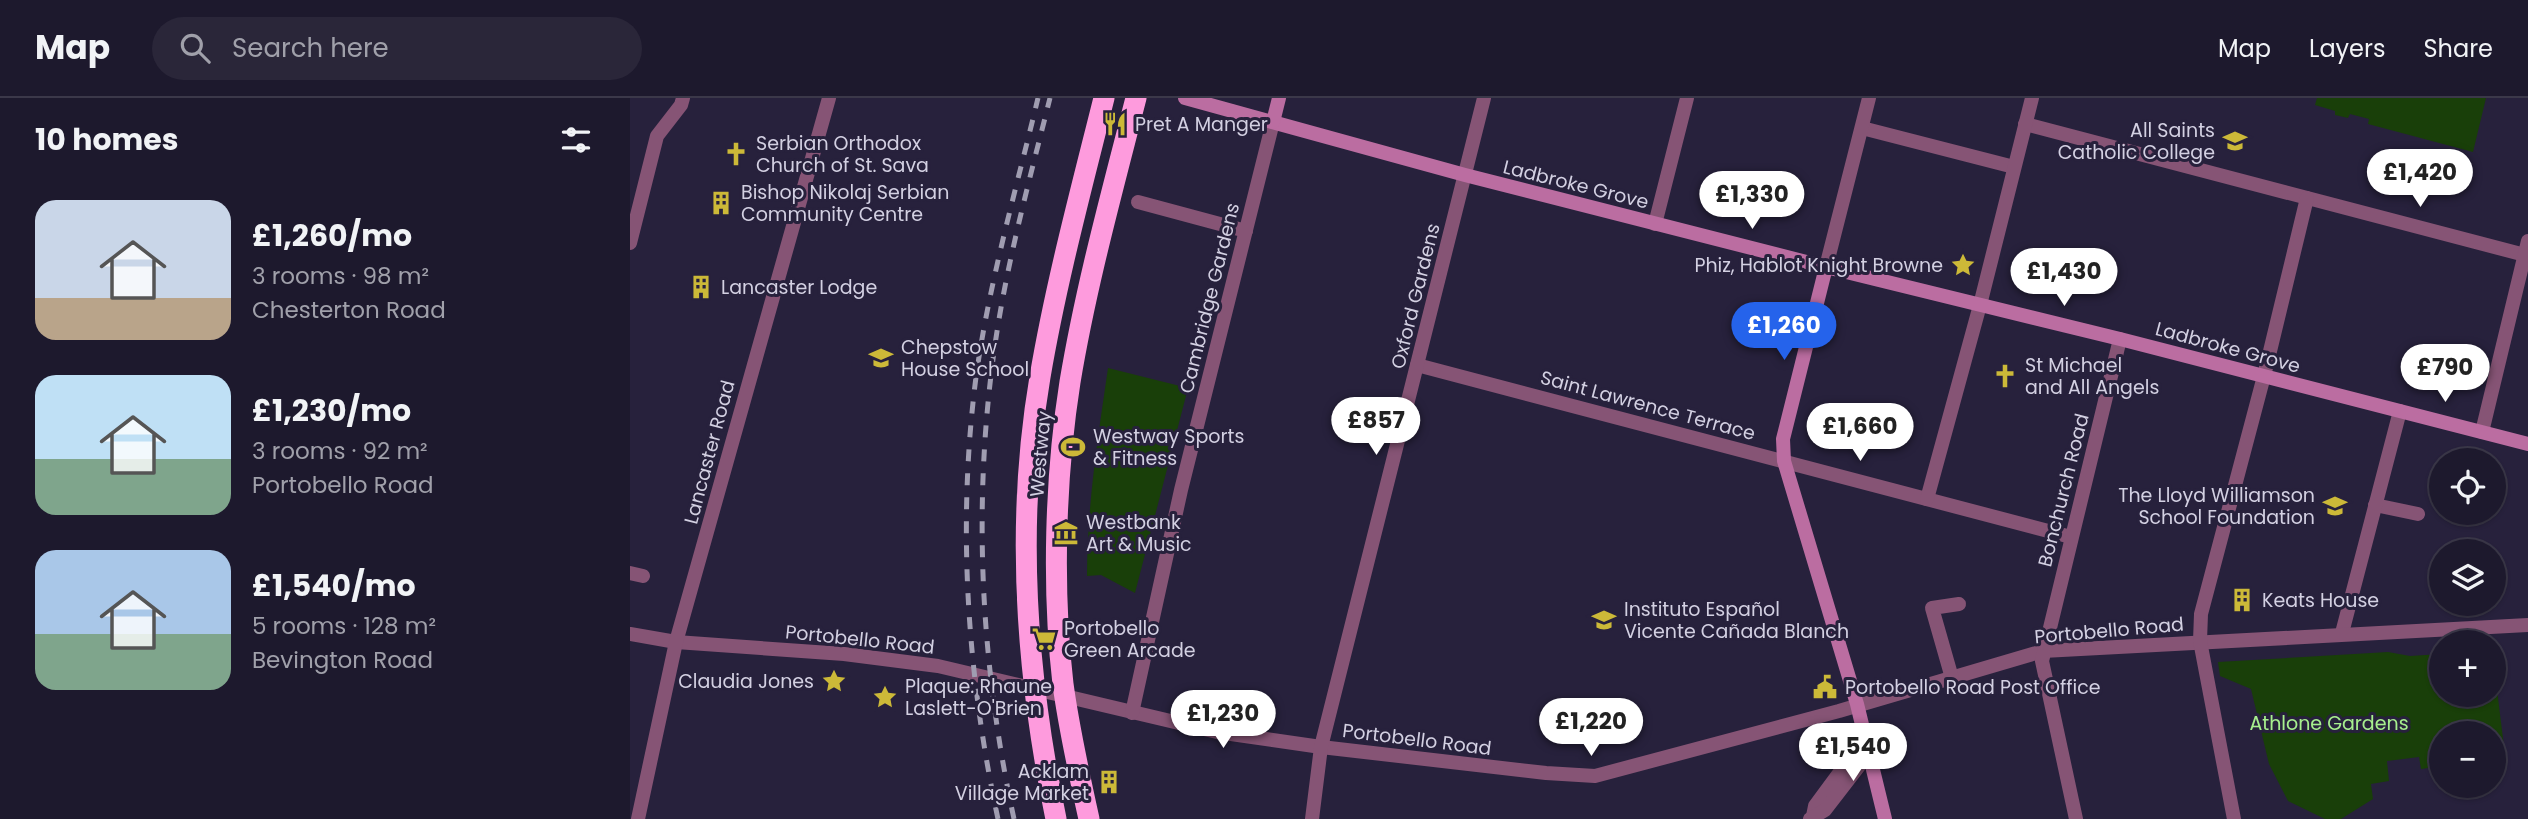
<!DOCTYPE html>
<meta charset="utf-8">
<style>
body{margin:0;font-family:Poppins,sans-serif;background:#2a2639;color:#f1f3f6;height:100vh;display:flex;flex-direction:column;font-size:26px;white-space:nowrap}
*{box-sizing:border-box;margin:0}
p{font-size:23px;color:#a0a0aa}
.icon{flex:none;width:38px;height:38px;fill:none;stroke:currentColor;stroke-width:2;stroke-linecap:round;stroke-linejoin:round}
.map{position:relative;flex:1;overflow:hidden}
.panel{display:flex;flex-direction:column;background:#1d192d;width:630px}
.panel>*{flex:none}
.fabs{position:absolute;left:1799px;top:350px;display:grid;gap:14px}
.fabs a{display:grid;place-items:center;width:77px;height:77px;border-radius:50%;background:#1d192d;box-shadow:0 2px 5px #0004,0 0 0 2px #3b3849;font-size:35px}
.price{position:absolute;translate:-50% -60px;padding:0 16px;border-radius:24px;background:#fff;color:#222;font-size:23px;line-height:46px;filter:drop-shadow(0 2px 4px #0008)}
.price::after{content:'';position:absolute;left:50%;top:42px;width:21px;height:16px;margin-left:-10px;background:inherit;clip-path:polygon(0 0,100% 0,50% 100%)}
.price.selected{background:#2563eb;color:#fff}
ul{padding:0;list-style:none}
li{display:flex;align-items:center;gap:21px;height:175px;padding:0 35px}
li span{display:grid;place-items:center;flex:none;width:196px;height:140px;border-radius:21px;color:#555}
li>.icon{margin-inline-start:auto}
span .icon{width:84px;height:84px;fill:#fffc;stroke-width:1}
li b{font-size:30px}
h2{display:flex;justify-content:space-between;align-items:center;height:84px;padding:0 35px;font-size:30px}
header{display:flex;align-items:center;gap:42px;box-sizing:border-box;height:98px;padding:0 35px;background:#1d192d;border-bottom:2px solid #3b3849}
header strong{font-size:33px}
nav{display:flex;gap:38px;margin-inline-start:auto;font-size:24px}
.search{width:490px;height:63px;background:#2a2639;display:flex;align-items:center;gap:18px;box-sizing:border-box;padding:0 24px;border-radius:38px;color:#a0a0aa;font-size:26px}
main{display:flex;flex:1;min-height:0}
.map>svg:first-child{display:block}
.green{fill:#193f09}
.lines{fill:none;stroke-linecap:round;stroke-linejoin:round}
.street{stroke:#865475;stroke-width:14}
.secondary{stroke:#bb6da1;stroke-width:14}
.rail{stroke:#a09db1;stroke-width:5;stroke-dasharray:12 12;stroke-linecap:butt}
.highway-bridge{stroke:#fe9bdd;stroke-width:21}
.labels{text-anchor:middle;stroke-width:6;stroke-linejoin:round;paint-order:stroke}
.poi-label{font-size:19px;fill:#d3d0e2;stroke:#27213c;text-anchor:start}
.street-label{font-size:19px;fill:#d3d0e2;stroke:#27213c}
.park-label{font-size:19px;fill:#a7ef8e;stroke:#27213c}
</style>
<header>
<strong>Map</strong>
<div class="search"><svg class="icon" aria-label="search" viewBox="0 0 24 24"><circle cx="10" cy="10" r="6"/><path d="M15 15l6 6"/></svg>Search here</div>
<nav><a>Map</a><a>Layers</a><a>Share</a></nav>
</header>
<main>
<section class="panel">
<h2>10 homes<svg class="icon" aria-label="filters" viewBox="0 0 24 24"><path d="M4 7h16M4 17h16"/><circle cx="9" cy="7" r="2"/><circle cx="15" cy="17" r="2"/></svg></h2>
<ul>
<li><span style="background:linear-gradient(#c9d6e8 70%,#b9a48a 0)"><svg class="icon" aria-label="home" viewBox="0 0 24 24"><path d="M3 11l9-7 9 7M6 9v11h12V9"/></svg></span><div><b>£1,260/mo</b><p>3 rooms · 98 m²</p><p>Chesterton Road</p></div></li>
<li><span style="background:linear-gradient(#bfe0f5 60%,#7fa58c 0)"><svg class="icon" aria-label="home" viewBox="0 0 24 24"><path d="M3 11l9-7 9 7M6 9v11h12V9"/></svg></span><div><b>£1,230/mo</b><p>3 rooms · 92 m²</p><p>Portobello Road</p></div></li>
<li><span style="background:linear-gradient(#a9c7e8 60%,#7fa58c 0)"><svg class="icon" aria-label="home" viewBox="0 0 24 24"><path d="M3 11l9-7 9 7M6 9v11h12V9"/></svg></span><div><b>£1,540/mo</b><p>5 rooms · 128 m²</p><p>Bevington Road</p></div></li>
</ul>
</section>
<div class="map">
<svg width="1898" height="721" viewBox="0 0 1898 721">
<rect width="100%" height="100%" fill="#27213c"/>
<g class="green">
<path d="M 1687,0 L 1856,0 L 1843,54 L 1738,26 L 1739,21 L 1720,16 L 1718,20 L 1705,17 L 1705,13 L 1685,7 Z"/>
<path d="M 478,270 L 558,290 L 505,495 L 471,477 L 457,478 C 457,408 468,339 478,270 Z"/>
<path d="M 1758,554 L 1780,558 L 1811,556 L 1811,597 L 1864,597 L 1864,567 L 1875,657 L 1864,659 L 1864,635 L 1811,635 L 1811,668 L 1791,671 L 1789,659 L 1757,663 L 1759,683 L 1741,686 L 1743,701 L 1711,721 L 1695,721 L 1658,703 L 1639,666 L 1621,591 L 1590,578 L 1588,564 Z"/>
</g>
<g class="lines">
<g class="street">
<path d="M 1395,26 L 1895,157"/>
<path d="M 1232,30 L 1384,69"/>
<path d="M 508,104 L 616,133"/>
<path d="M 1025,126 L 1057,0"/>
<path d="M 0,145 L 27,38 L 51,7 L 53,0"/>
<path d="M 1196,169 L 1239,0"/>
<path d="M 787,267 L 1441,439"/>
<path d="M 1852,334 L 1898,143"/>
<path d="M 1297,401 L 1350,207 L 1402,0"/>
<path d="M 1745,407 L 1788,416"/>
<path d="M 0,475 L 13,478"/>
<path d="M 1712,535 L 1770,313"/>
<path d="M 0,536 L 46,544 L 214,556 L 308,568 L 587,634 L 691,649 L 916,675 L 965,678 L 1209,613 L 1413,553 L 1898,527"/>
<path d="M 1322,580 L 1302,510 L 1329,506"/>
<path d="M 502,615 L 551,392 L 643,24"/>
<path d="M 1183,718 L 1185,708 L 1235,640"/>
<path d="M 8,721 L 46,544 L 199,0"/>
<path d="M 682,721 L 691,649 L 854,0"/>
<path d="M 1180,721 L 1195,712 L 1239,655"/>
<path d="M 1446,721 L 1412,563 L 1490,241"/>
<path d="M 1604,721 L 1570,543 L 1571,516 L 1634,278 L 1677,100"/>
</g>
<g class="secondary">
<path d="M 555,0 L 835,77 L 1196,169 L 1490,241 L 1898,346"/>
<path d="M 643,24 L 649,0"/>
<path d="M 1196,169 L 1153,341 L 1154,363 L 1227,606 L 1255,721"/>
</g>
<g class="rail">
<path d="M 368,721 C 337,577 327,426 346,279 C 359,185 386,92 408,0"/>
<path d="M 384,721 C 352,573 343,420 362,269 C 373,178 398,88 420,0"/>
</g>
<g class="highway-bridge">
<path d="M 426,721 C 396,576 385,426 410,279 C 426,185 451,92 474,0"/>
<path d="M 459,721 C 449,676 439,631 433,586 C 422,491 425,379 440,284 C 456,188 482,94 506,0"/>
</g>
</g>
<defs>
<g id="restaurant-bare" transform="scale(1.89)"><path d="M-5-6h1v4h1v-4h1v4h1v-4h1v5L-1.5 .5V6h-2V.5L-5-1ZM5-6V6H3V1.5H1.5Q1.5-4 5-6Z" fill="#ccb938" stroke="#27213c" stroke-width="2.5" paint-order="stroke"/></g>
<g id="school-bare" transform="scale(1.89)"><path d="M0-5L7-2L0 1L-7-2ZM-4 1L0 2.5L4 1V4Q0 6-4 4Z" fill="#ccb938" stroke="#27213c" stroke-width="2.5" paint-order="stroke"/></g>
<g id="church-bare" transform="scale(1.89)"><path d="M-1.2-6h2.4v3.5h3.3v2.4h-3.3V6h-2.4V-.1h-3.3v-2.4h3.3Z" fill="#ccb938" stroke="#27213c" stroke-width="2.5" paint-order="stroke"/></g>
<g id="building-bare" transform="scale(1.89)"><path d="M-4-6H4V6H1V3H-1V6H-4ZM-2.5-4.3h1.7v1.8h-1.7ZM.8-4.3h1.7v1.8H.8ZM-2.5-1h1.7V.8h-1.7ZM.8-1h1.7V.8H.8Z" fill="#ccb938" stroke="#27213c" stroke-width="2.5" paint-order="stroke"/></g>
<g id="sight-bare" transform="scale(1.89)"><path d="M0-6L1.8-2.2L6-1.7L2.9 1.2L3.7 5.4L0 3.3L-3.7 5.4L-2.9 1.2L-6-1.7L-1.8-2.2Z" fill="#ccb938" stroke="#27213c" stroke-width="2.5" paint-order="stroke"/></g>
<g id="stadium-bare" transform="scale(1.89)"><path d="M0-5a6.5 5 0 1 0 0 10a6.5 5 0 1 0 0-10ZM-3.5-1.8h7v3.6h-7Z" fill="#ccb938" stroke="#27213c" stroke-width="2.5" paint-order="stroke"/></g>
<g id="museum-bare" transform="scale(1.89)"><path d="M0-6L6-3V-2H-6V-3ZM-5-1h2V3h-2ZM-1-1h2V3h-2ZM3-1h2V3H3ZM-6 4H6V6H-6Z" fill="#ccb938" stroke="#27213c" stroke-width="2.5" paint-order="stroke"/></g>
<g id="supermarket-bare" transform="scale(1.89)"><path d="M-6-5.5h2.5l.6 2H6L4.5 2H-2.5L-4.4-4H-6ZM-1.5 3.2a1.3 1.3 0 1 0 .1 0ZM3 3.2a1.3 1.3 0 1 0 .1 0Z" fill="#ccb938" stroke="#27213c" stroke-width="2.5" paint-order="stroke"/></g>
<g id="civic-bare" transform="scale(1.89)"><path d="M-.6-6.5H3V-4.5H.6V-3L4-1V1h2V6H-6V1h2V-1L-.6-3ZM-1.2 2.5V6h2.4V2.5Z" fill="#ccb938" stroke="#27213c" stroke-width="2.5" paint-order="stroke"/></g>
</defs>
<g fill-rule="evenodd">
<use href="#restaurant-bare" x="485" y="26"/>
<use href="#school-bare" x="1605" y="43"/>
<use href="#church-bare" x="106" y="56"/>
<use href="#building-bare" x="91" y="105"/>
<use href="#sight-bare" x="1333" y="167"/>
<use href="#building-bare" x="71" y="189"/>
<use href="#school-bare" x="251" y="260"/>
<use href="#church-bare" x="1375" y="278"/>
<use href="#stadium-bare" x="443" y="349"/>
<use href="#school-bare" x="1705" y="408"/>
<use href="#museum-bare" x="436" y="435"/>
<use href="#building-bare" x="1612" y="502"/>
<use href="#school-bare" x="974" y="522"/>
<use href="#supermarket-bare" x="414" y="541"/>
<use href="#sight-bare" x="204" y="583"/>
<use href="#civic-bare" x="1195" y="589"/>
<use href="#sight-bare" x="255" y="599"/>
<use href="#building-bare" x="479" y="684"/>
</g>
<g class="labels">
<g class="poi-label">
<text x="505" y="33">Pret A Manger</text>
<text x="1585" y="39" text-anchor="end">All Saints<tspan x="1585" dy="22">Catholic College</tspan></text>
<text x="126" y="52">Serbian Orthodox<tspan x="126" dy="22">Church of St. Sava</tspan></text>
<text x="111" y="101">Bishop Nikolaj Serbian<tspan x="111" dy="22">Community Centre</tspan></text>
<text x="1313" y="174" text-anchor="end">Phiz, Hablot Knight Browne</text>
<text x="91" y="196">Lancaster Lodge</text>
<text x="271" y="256">Chepstow<tspan x="271" dy="22">House School</tspan></text>
<text x="1395" y="274">St Michael<tspan x="1395" dy="22">and All Angels</tspan></text>
<text x="463" y="345">Westway Sports<tspan x="463" dy="22">&amp; Fitness</tspan></text>
<text x="1685" y="404" text-anchor="end">The Lloyd Williamson<tspan x="1685" dy="22">School Foundation</tspan></text>
<text x="456" y="431">Westbank<tspan x="456" dy="22">Art &amp; Music</tspan></text>
<text x="1632" y="509">Keats House</text>
<text x="994" y="518">Instituto Español<tspan x="994" dy="22">Vicente Cañada Blanch</tspan></text>
<text x="434" y="537">Portobello<tspan x="434" dy="22">Green Arcade</tspan></text>
<text x="184" y="590" text-anchor="end">Claudia Jones</text>
<text x="275" y="595">Plaque: Rhaune<tspan x="275" dy="22">Laslett-O'Brien</tspan></text>
<text x="1215" y="596">Portobello Road Post Office</text>
<text x="459" y="680" text-anchor="end">Acklam<tspan x="459" dy="22">Village Market</tspan></text>
</g>
<g class="street-label">
<text transform="translate(946 86) rotate(14)" y="7">Ladbroke Grove</text>
<text transform="translate(785 198) rotate(-76)" y="7">Oxford Gardens</text>
<text transform="translate(579 200) rotate(-76)" y="7">Cambridge Gardens</text>
<text transform="translate(1598 249) rotate(15)" y="7">Ladbroke Grove</text>
<text transform="translate(1018 307) rotate(15)" y="7">Saint Lawrence Terrace</text>
<text transform="translate(79 354) rotate(-75)" y="7">Lancaster Road</text>
<text transform="translate(410 356) rotate(-85)" y="7">Westway</text>
<text transform="translate(1433 392) rotate(-76)" y="7">Bonchurch Road</text>
<text transform="translate(1479 532) rotate(-5)" y="7">Portobello Road</text>
<text transform="translate(230 541) rotate(6)" y="7">Portobello Road</text>
<text transform="translate(787 641) rotate(7)" y="7">Portobello Road</text>
</g>
<g class="park-label">
<text x="1699" y="632">Athlone Gardens</text>
</g>
</g>
</svg>
<div class="fabs">
<a><svg class="icon" aria-label="locate" viewBox="0 0 24 24"><circle cx="12" cy="12" r="6"/><path d="M12 2v4M12 18v4M2 12h4M18 12h4"/></svg></a>
<a><svg class="icon" aria-label="layers" viewBox="0 0 24 24"><path d="M12 4l9 5-9 5-9-5zM3 14l9 5 9-5"/></svg></a>
<a>+</a>
<a>−</a>
</div>
<b class="price" style="left:1790px;top:111px">£1,420</b>
<b class="price" style="left:1122px;top:133px">£1,330</b>
<b class="price" style="left:1434px;top:210px">£1,430</b>
<b class="price selected" style="left:1154px;top:264px">£1,260</b>
<b class="price" style="left:1815px;top:306px">£790</b>
<b class="price" style="left:746px;top:359px">£857</b>
<b class="price" style="left:1230px;top:365px">£1,660</b>
<b class="price" style="left:593px;top:652px">£1,230</b>
<b class="price" style="left:961px;top:660px">£1,220</b>
<b class="price" style="left:1223px;top:685px">£1,540</b>
</div>
</main>
